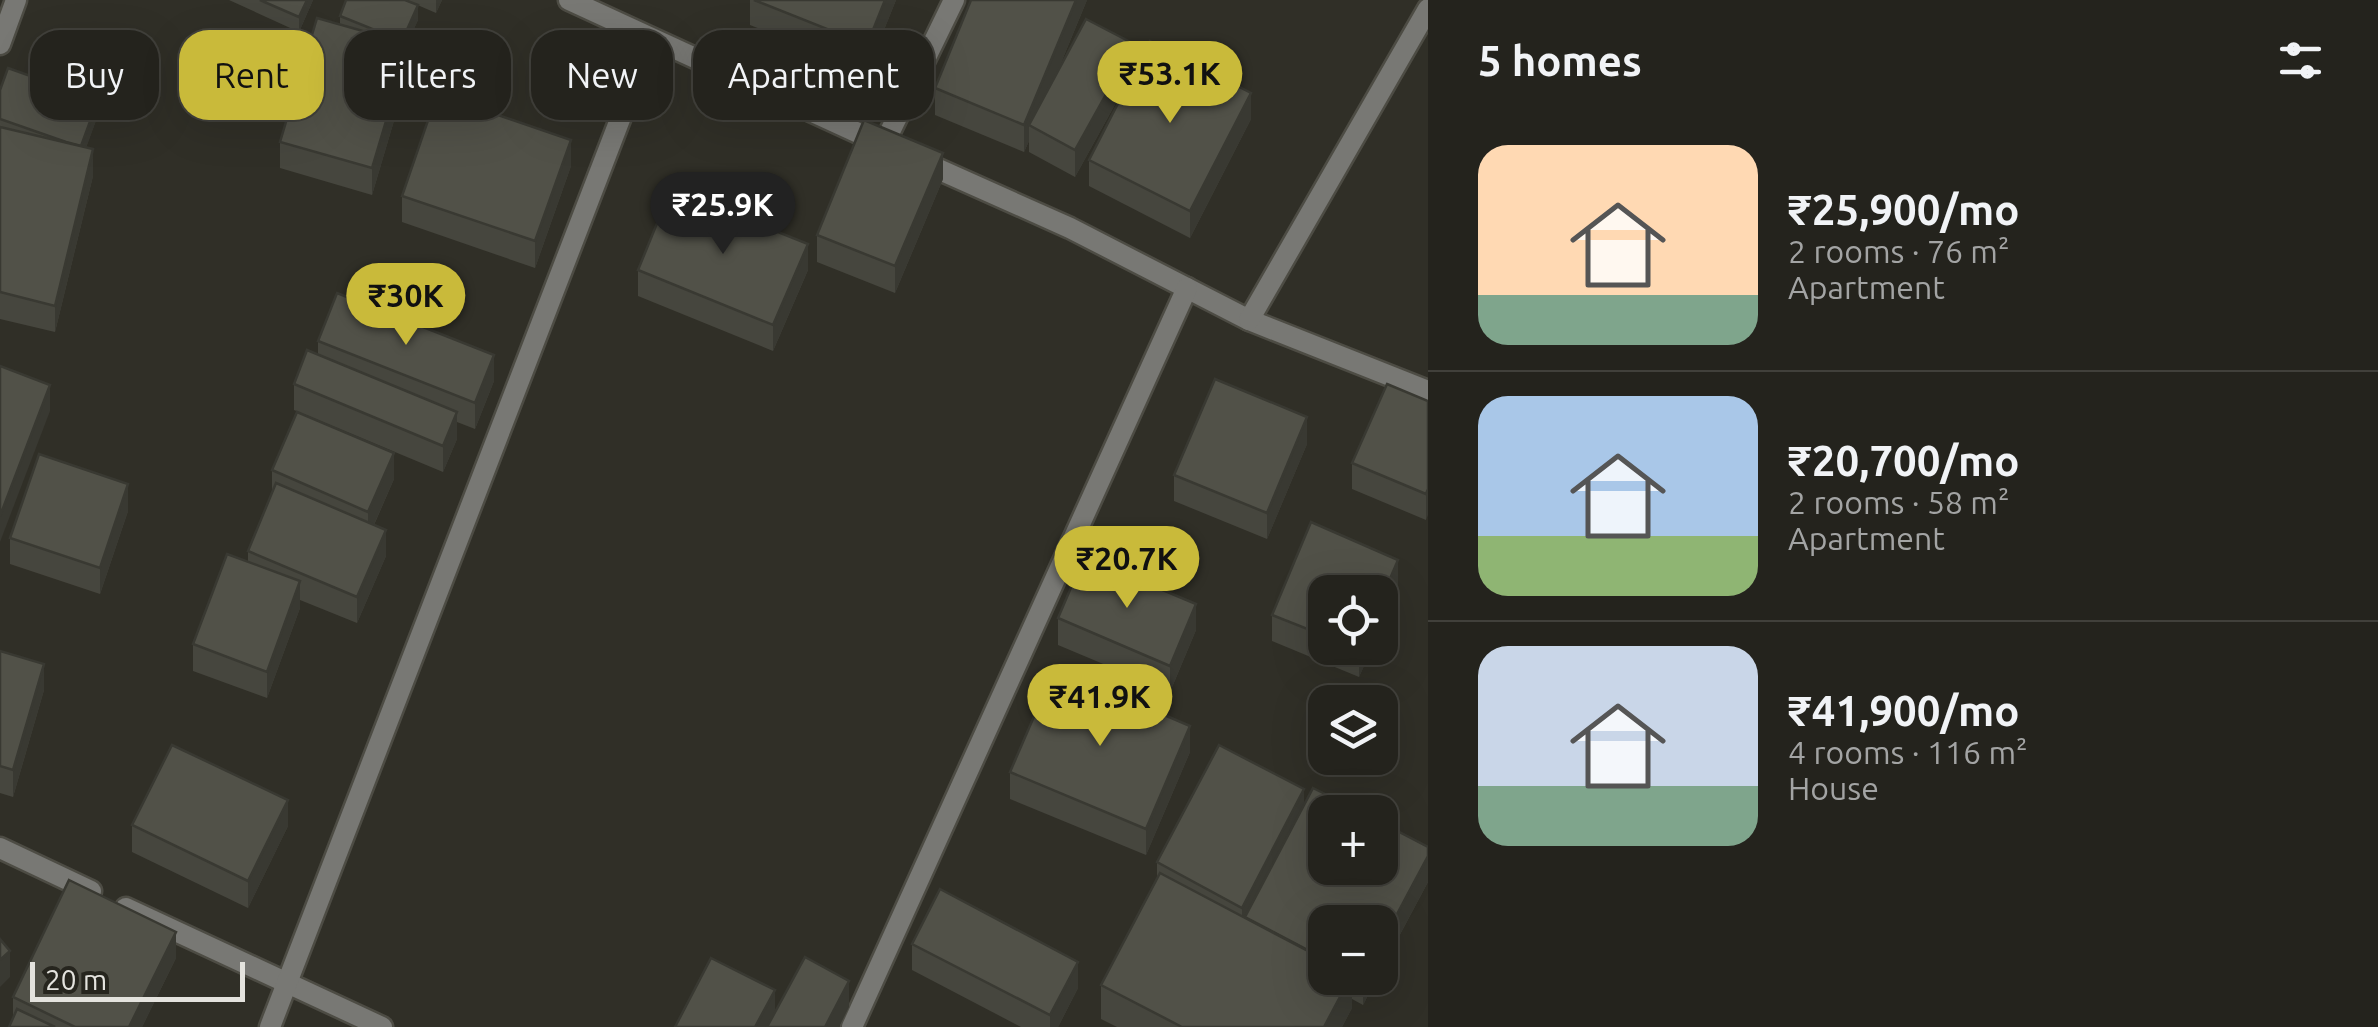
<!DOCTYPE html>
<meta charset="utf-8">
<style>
body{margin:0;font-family:Ubuntu,sans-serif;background:#2c2b26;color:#f1f3f6;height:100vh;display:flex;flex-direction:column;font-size:38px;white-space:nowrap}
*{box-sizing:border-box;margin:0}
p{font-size:32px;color:#a3a4a4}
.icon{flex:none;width:55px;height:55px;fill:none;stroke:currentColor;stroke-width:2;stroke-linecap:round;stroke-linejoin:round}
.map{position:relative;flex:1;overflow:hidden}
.panel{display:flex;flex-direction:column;background:#24231d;width:950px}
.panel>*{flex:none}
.top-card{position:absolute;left:30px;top:30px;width:950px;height:90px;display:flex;gap:20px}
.tools{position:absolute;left:1308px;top:575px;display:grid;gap:20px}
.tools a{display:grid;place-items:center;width:90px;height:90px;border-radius:20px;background:#24231d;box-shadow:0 10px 40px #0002,0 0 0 2px #41403b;font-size:50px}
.scale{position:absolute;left:30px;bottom:25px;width:215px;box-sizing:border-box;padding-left:10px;border:5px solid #e4e3de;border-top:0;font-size:28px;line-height:35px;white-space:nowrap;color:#e4e3de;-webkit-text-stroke:8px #26251e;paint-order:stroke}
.price{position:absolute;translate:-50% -85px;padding:0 22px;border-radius:35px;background:#c9ba3a;color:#111;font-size:32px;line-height:65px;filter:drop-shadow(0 2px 5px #0008)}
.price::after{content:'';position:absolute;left:50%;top:60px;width:30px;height:22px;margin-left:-15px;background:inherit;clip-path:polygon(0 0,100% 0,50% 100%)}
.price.active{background:#222;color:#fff}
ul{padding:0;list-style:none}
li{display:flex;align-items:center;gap:30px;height:250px;padding:0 50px}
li+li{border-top:2px solid #41403b}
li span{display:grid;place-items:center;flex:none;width:280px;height:200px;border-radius:30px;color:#555}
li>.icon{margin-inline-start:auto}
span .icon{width:120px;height:120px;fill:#fffc;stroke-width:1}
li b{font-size:42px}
h2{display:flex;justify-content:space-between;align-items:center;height:120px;padding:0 50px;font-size:42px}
.tag{padding:0 35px;border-radius:30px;background:#24231d;box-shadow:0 10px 40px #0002,0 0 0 2px #41403b;font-size:35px;line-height:90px}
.tag.active{background:#c9ba3a;color:#111}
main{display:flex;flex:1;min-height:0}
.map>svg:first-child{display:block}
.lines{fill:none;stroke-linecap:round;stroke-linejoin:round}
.street-casing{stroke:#4d4c44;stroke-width:25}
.street{stroke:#787874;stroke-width:20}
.wall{fill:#46463e}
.shaded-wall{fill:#393932}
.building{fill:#515148;stroke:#393932;stroke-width:2.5}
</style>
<main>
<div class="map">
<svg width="1428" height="1027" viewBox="0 0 1428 1027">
<rect width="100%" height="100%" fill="#302f27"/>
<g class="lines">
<g class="street-casing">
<g id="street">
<path d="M 569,0 L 880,143"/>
<path d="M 0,44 L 16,0"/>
<path d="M 884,144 L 954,0"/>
<path d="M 920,161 L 1070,228 L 1249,320 L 1428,391"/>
<path d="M 1249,320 L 1428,9"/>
<path d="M 0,848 L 91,891"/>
<path d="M 126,908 L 382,1027"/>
<path d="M 270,1027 L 651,39"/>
<path d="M 852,1027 L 1187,288"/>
</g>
</g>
<use href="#street" class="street"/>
</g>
<g class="wall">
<path d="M 229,0 L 313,0 L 299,32 Z"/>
<path d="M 406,0 L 442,0 L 436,13 Z"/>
<path d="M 750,0 L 896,0 L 867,72 L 750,25 Z"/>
<path d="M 1087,0 L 1056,75 L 1134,70 L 1075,177 L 1029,152 L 1029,141 L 1024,152 L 935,115 L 935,88 Z"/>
<path d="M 340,16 L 418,20 L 407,43 L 409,70 L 372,195 L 280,168 L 280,142 L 340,24 Z"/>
<path d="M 0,90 L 98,115 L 86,147 L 93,176 L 55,332 L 0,319 Z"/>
<path d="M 1251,119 L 1190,238 L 1089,186 L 1089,160 Z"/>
<path d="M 571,166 L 535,268 L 402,222 L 402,196 Z"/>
<path d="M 943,179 L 895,293 L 817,262 L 817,235 Z"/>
<path d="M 638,270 L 808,270 L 773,351 L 638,296 Z"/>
<path d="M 318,341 L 494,381 L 475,429 L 457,422 L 457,439 L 443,472 L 294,410 L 294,384 L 318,354 Z"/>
<path d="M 1428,401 L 1426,520 L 1352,489 L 1352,463 Z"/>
<path d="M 1307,444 L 1267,539 L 1174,501 L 1174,475 Z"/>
<path d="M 272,470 L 394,479 L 374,525 L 386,556 L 357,623 L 300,600 L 300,608 L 267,698 L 193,671 L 193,644 L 248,561 L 248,551 L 272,494 Z"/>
<path d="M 128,511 L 100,594 L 10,564 L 10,538 Z"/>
<path d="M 1311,522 L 1398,560 L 1398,586 L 1380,628 L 1380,592 L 1325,592 L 1325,648 L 1372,648 L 1359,677 L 1272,641 L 1272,615 Z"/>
<path d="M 1058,618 L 1196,630 L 1170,692 L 1058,645 Z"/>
<path d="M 0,651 L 44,690 L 13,797 L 0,793 Z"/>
<path d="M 1190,752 L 1146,855 L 1010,799 L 1010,772 Z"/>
<path d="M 1304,806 L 1428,847 L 1428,882 L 1380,972 L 1380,922 L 1325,978 L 1377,978 L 1363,1005 L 1352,999 L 1352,1008 L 1342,1027 L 1117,1027 L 1101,1019 L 1101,985 L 1157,880 L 1157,862 Z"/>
<path d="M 132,825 L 288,826 L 248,908 L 132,852 Z"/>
<path d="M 912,944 L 1078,988 L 1058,1027 L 1021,1027 L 912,970 Z"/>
<path d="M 176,958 L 142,1027 L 9,1027 L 13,1020 L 13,997 Z"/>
</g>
<g class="shaded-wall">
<path d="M 307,0 L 313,0 L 299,32 L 299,17 Z"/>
<path d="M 436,0 L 442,0 L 436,13 Z"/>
<path d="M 885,0 L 896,0 L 867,72 L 867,45 Z"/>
<path d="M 1076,0 L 1087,0 L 1034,128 L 1029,125 L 1029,141 L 1024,152 L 1024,125 Z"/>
<path d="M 418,5 L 418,20 L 402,56 L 402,41 Z"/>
<path d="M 409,44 L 409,70 L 372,195 L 372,168 Z"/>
<path d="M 1134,44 L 1134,70 L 1075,177 L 1075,150 Z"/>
<path d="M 1251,93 L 1251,119 L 1190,238 L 1190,211 Z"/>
<path d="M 98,100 L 98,115 L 81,162 L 81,148 Z"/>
<path d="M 571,140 L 571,166 L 535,268 L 535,241 Z"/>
<path d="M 93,149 L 93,176 L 55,332 L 55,306 Z"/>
<path d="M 943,153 L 943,179 L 895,293 L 895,266 Z"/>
<path d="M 808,244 L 808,270 L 773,351 L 773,325 Z"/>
<path d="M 494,355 L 494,381 L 475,429 L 475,403 Z"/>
<path d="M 50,385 L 50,411 L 0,542 L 0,516 Z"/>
<path d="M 457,412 L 457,439 L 443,472 L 443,446 Z"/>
<path d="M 1307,417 L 1307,444 L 1267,539 L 1267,513 Z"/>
<path d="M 394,453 L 394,479 L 368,538 L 368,512 Z"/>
<path d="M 128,484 L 128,511 L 100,594 L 100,568 Z"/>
<path d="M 1428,489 L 1428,515 L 1426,520 L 1426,494 Z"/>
<path d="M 386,530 L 386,556 L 357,623 L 357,597 Z"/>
<path d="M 1398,560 L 1398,586 L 1380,628 L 1380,602 Z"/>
<path d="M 300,581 L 300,608 L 267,698 L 267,672 Z"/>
<path d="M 1196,604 L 1196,630 L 1170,692 L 1170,666 Z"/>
<path d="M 1360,648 L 1372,648 L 1359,677 L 1359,650 Z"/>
<path d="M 44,664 L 44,690 L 13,797 L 13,770 Z"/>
<path d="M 1190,726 L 1190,752 L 1146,855 L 1146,829 Z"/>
<path d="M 1304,789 L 1304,816 L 1242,934 L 1242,908 Z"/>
<path d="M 288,800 L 288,826 L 248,908 L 248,881 Z"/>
<path d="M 1428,856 L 1428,882 L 1380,972 L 1380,946 Z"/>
<path d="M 176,932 L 176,958 L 142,1027 L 129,1027 Z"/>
<path d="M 10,951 L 10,977 L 0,987 L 0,960 Z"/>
<path d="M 1078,962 L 1078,988 L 1058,1027 L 1050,1027 L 1050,1015 Z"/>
<path d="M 1350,978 L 1352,978 L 1352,1008 L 1342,1027 L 1324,1027 Z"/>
<path d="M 1363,978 L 1377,978 L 1363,1005 Z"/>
<path d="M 849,981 L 849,1007 L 839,1027 L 825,1027 Z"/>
<path d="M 775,990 L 775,1017 L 769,1027 L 755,1027 Z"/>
</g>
<g class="building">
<path d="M 260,0 L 307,0 L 299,17 Z"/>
<path d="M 346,0 L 405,0 L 418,5 L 402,41 L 340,16 Z"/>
<path d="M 754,0 L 885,0 L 867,45 Z"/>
<path d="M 971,0 L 1076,0 L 1024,125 L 935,88 Z"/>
<path d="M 317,18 L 409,44 L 372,168 L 280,142 Z"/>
<path d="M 1086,19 L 1134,44 L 1075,150 L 1029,125 Z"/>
<path d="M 1150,41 L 1251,93 L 1190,211 L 1089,160 Z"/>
<path d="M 8,68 L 98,100 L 81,146 L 66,142 L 0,119 L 0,90 Z"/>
<path d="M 437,94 L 571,140 L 535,241 L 402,196 Z"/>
<path d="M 864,120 L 943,153 L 895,266 L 817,235 Z"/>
<path d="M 0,127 L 93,149 L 55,306 L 0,292 Z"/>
<path d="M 671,189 L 808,244 L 773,325 L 638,270 Z"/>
<path d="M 337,293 L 494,355 L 475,403 L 318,341 Z"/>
<path d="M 307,350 L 457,412 L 443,446 L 294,384 Z"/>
<path d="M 0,366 L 50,385 L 0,516 Z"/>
<path d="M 1215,379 L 1307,417 L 1267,513 L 1174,475 Z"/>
<path d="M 1387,384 L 1428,401 L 1428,489 L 1426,494 L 1352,463 Z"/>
<path d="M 297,412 L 394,453 L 368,512 L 272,470 Z"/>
<path d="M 39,454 L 128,484 L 100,568 L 10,538 Z"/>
<path d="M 276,483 L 386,530 L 357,597 L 248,551 Z"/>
<path d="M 1311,522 L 1398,560 L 1380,602 L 1380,592 L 1325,592 L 1325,636 L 1272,615 Z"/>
<path d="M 227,554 L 300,581 L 267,672 L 193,644 Z"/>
<path d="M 1084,557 L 1196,604 L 1170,666 L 1058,618 Z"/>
<path d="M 0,651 L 44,664 L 13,770 L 0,766 Z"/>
<path d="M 1055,668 L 1190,726 L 1146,829 L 1010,772 Z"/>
<path d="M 172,745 L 288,800 L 248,881 L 132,825 Z"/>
<path d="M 1219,745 L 1304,789 L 1242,908 L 1157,862 Z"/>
<path d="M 1313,788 L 1361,812 L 1325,812 L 1325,868 L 1380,868 L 1380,822 L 1428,847 L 1428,856 L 1380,946 L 1380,922 L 1325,922 L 1325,959 L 1245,917 Z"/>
<path d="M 1160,873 L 1325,960 L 1325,978 L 1350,978 L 1324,1027 L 1182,1027 L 1101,985 Z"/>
<path d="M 69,880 L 176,932 L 129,1027 L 75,1027 L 13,997 Z"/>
<path d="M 940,889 L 1078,962 L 1050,1015 L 912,944 Z"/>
<path d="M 0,939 L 10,951 L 0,960 Z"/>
<path d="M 805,957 L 849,981 L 825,1027 L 767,1027 Z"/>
<path d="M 711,958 L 775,990 L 755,1027 L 675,1027 Z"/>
<path d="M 17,1009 L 55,1027 L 9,1027 Z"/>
</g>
</svg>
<div class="tools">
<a><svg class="icon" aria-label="locate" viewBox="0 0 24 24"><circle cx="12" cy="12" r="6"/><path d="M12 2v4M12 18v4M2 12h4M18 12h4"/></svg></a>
<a><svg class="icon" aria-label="layers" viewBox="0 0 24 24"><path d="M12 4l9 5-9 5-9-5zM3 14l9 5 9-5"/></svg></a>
<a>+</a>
<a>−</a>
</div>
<div class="scale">20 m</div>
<b class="price" style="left:1170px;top:126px">₹53.1K</b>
<b class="price active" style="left:723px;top:257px">₹25.9K</b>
<b class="price" style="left:406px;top:348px">₹30K</b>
<b class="price" style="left:1127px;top:611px">₹20.7K</b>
<b class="price" style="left:1100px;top:749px">₹41.9K</b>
<div class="top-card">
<a class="tag">Buy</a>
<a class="tag active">Rent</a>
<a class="tag">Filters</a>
<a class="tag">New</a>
<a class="tag">Apartment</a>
</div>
</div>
<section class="panel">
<h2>5 homes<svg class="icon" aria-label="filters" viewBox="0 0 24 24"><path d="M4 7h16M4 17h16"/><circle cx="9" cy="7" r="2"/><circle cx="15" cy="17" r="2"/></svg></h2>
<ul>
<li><span style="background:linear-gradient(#ffd9b3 75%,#7fa58c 0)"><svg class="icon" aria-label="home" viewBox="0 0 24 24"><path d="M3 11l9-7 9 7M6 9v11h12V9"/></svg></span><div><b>₹25,900/mo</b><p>2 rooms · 76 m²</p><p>Apartment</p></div></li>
<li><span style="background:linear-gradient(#a9c7e8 70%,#8fb573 0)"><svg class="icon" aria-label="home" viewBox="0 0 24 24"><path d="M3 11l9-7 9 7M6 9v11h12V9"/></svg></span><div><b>₹20,700/mo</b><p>2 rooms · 58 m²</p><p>Apartment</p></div></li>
<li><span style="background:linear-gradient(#c9d6e8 70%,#7fa58c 0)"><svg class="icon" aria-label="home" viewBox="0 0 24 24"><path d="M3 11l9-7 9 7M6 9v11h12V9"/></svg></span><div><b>₹41,900/mo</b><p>4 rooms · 116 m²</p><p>House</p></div></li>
</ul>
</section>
</main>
